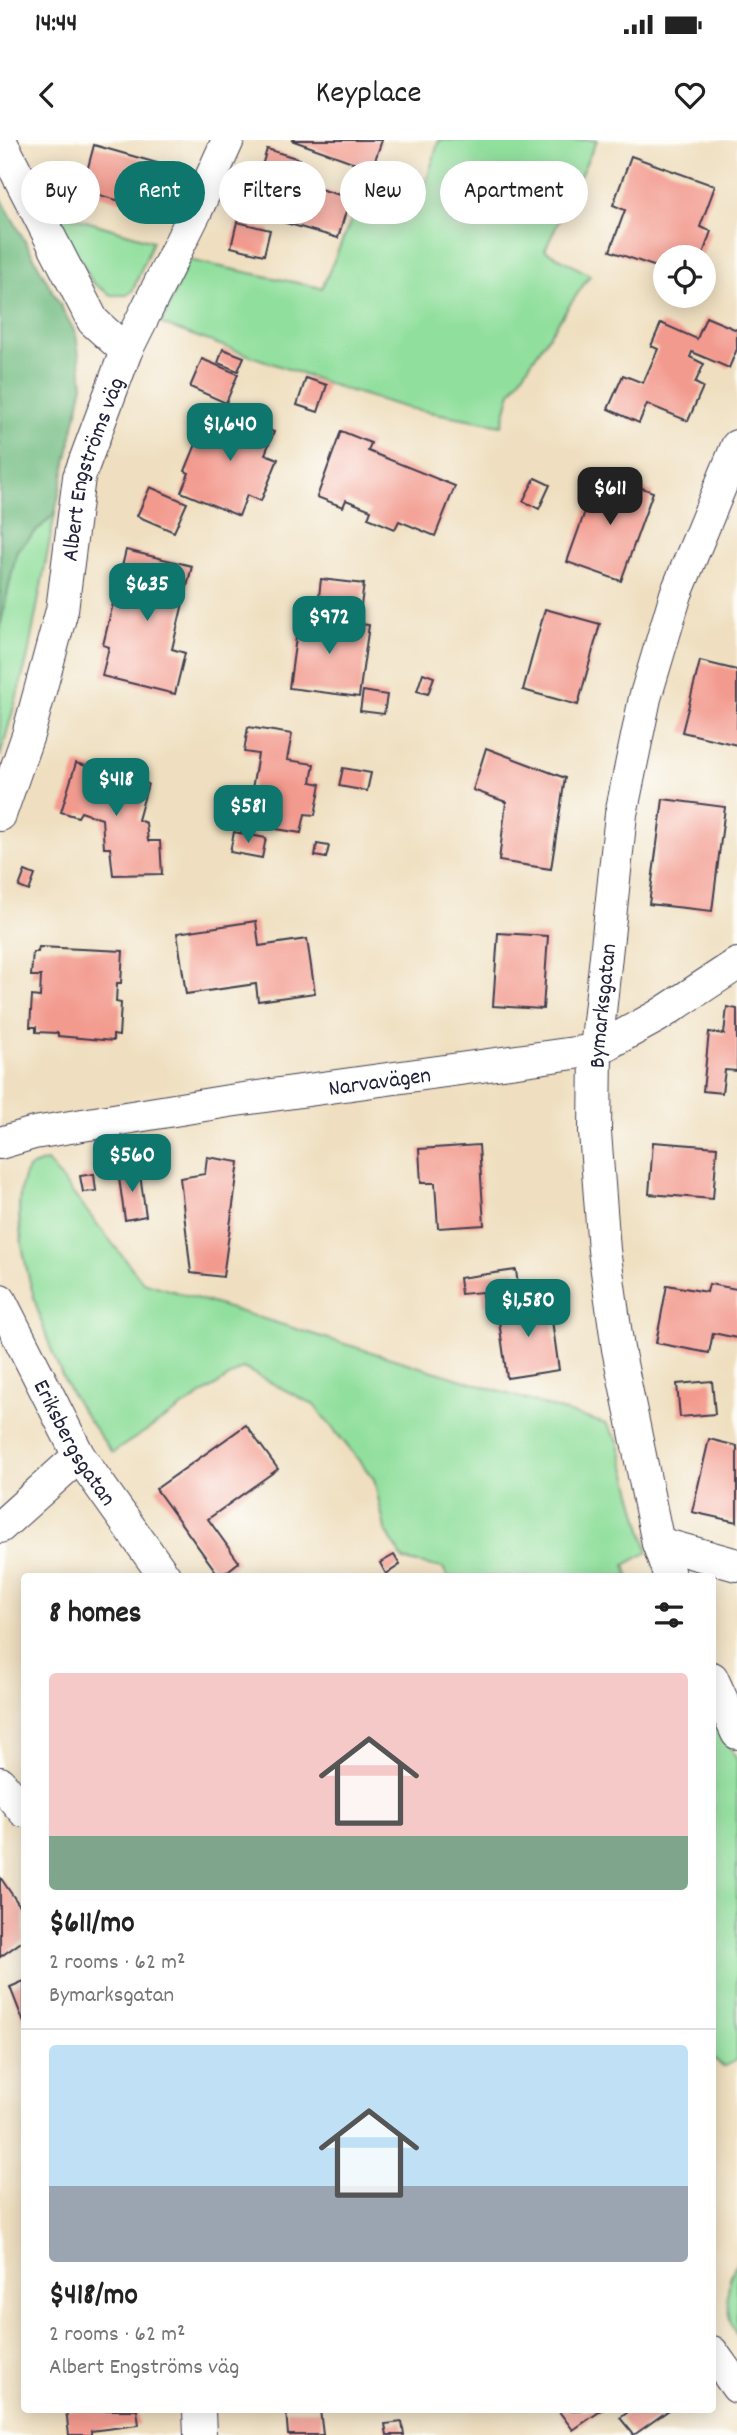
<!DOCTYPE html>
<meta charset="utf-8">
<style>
body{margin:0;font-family:Dekko,sans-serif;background:#f6f6f6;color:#222;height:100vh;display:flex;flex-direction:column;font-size:26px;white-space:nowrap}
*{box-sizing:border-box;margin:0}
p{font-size:23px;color:#767676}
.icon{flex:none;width:38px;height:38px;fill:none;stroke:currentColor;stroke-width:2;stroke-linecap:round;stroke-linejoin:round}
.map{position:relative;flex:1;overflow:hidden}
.drawer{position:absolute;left:21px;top:1433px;width:695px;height:840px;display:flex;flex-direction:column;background:#fff;border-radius:7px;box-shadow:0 4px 18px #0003}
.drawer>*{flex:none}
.top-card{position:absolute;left:21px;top:21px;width:696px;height:63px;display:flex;gap:14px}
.tools{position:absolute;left:653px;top:105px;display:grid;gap:14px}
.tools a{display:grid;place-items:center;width:63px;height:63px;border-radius:50%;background:#fff;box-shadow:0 4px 18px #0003;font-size:35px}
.price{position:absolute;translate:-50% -60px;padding:0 16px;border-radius:14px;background:#0f766e;color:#fff;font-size:23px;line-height:46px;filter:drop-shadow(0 2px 4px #0008)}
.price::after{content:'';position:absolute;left:50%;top:42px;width:21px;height:16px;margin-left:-10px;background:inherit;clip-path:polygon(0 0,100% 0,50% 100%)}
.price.current{background:#222;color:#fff}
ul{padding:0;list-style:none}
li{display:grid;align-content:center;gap:14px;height:371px;padding:0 28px}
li+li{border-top:2px solid #e0e0e0}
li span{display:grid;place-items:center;height:217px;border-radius:7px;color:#555}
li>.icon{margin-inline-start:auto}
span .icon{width:126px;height:126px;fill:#fffc;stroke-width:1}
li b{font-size:30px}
h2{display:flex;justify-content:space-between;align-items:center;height:84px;padding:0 28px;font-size:30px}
.pill{padding:0 24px;border-radius:32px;background:#fff;box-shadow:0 4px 18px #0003;font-size:24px;line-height:63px}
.pill.current{background:#0f766e;color:#fff}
.status{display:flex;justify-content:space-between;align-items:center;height:49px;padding:0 35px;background:#fff;direction:ltr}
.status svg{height:19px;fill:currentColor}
header{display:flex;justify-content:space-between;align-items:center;height:91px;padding:0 28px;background:#fff;font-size:32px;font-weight:600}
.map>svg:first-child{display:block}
.green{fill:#91df9d;stroke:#5a806c;stroke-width:2}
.forest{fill:#74be84;stroke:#4b7060;stroke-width:2}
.building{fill:#f39a8e}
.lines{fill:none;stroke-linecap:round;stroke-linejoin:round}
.street-casing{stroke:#413e4f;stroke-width:34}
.street{stroke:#fff;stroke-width:32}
.labels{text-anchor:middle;stroke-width:5;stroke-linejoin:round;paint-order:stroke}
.street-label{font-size:23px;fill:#22223b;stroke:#fdfcf7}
</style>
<div class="status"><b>14:44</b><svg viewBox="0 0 49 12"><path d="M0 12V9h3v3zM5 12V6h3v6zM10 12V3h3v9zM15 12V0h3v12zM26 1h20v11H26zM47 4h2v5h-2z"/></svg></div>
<header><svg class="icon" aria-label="back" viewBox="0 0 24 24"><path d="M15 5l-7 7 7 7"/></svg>Keyplace<svg class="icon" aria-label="heart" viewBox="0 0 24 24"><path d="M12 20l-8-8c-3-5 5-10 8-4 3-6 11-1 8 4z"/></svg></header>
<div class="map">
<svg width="737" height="2295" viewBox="0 0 737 2295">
<rect width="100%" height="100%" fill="#fdfcf7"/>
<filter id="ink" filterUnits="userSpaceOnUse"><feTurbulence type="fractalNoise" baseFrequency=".0143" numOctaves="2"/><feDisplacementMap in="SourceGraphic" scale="14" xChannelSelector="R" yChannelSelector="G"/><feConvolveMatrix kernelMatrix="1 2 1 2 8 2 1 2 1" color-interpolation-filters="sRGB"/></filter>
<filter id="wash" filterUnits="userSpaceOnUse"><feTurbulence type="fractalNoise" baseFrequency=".00686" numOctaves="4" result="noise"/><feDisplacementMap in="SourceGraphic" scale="28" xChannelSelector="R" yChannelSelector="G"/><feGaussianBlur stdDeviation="1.57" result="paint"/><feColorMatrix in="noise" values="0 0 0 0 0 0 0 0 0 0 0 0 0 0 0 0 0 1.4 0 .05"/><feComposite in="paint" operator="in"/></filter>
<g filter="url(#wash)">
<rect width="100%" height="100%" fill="#efdfc0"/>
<g class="green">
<path d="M 439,0 L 597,0 L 545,110 L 590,135 L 511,252 L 502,285 L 407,268 L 347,250 L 161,184 L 188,120 L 322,148 L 362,55 L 417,73 Z"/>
<path d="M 52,71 L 153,101 L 133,150 L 127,155 L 111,155 L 93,143 Z"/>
<path d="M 55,373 L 27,520 L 0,617 L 0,486 L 17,410 Z"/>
<path d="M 47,1021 L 143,1142 L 606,1284 L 618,1301 L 648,1412 L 625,1425 L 629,1437 L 448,1437 L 443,1428 L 403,1420 L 385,1389 L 374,1339 L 314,1265 L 243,1228 L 112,1313 C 99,1294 84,1275 72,1255 C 46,1209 0,1074 28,1029 C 32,1025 41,1023 47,1021 Z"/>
<path d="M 712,1569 L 737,1620 L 737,1920 L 723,1927 L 712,1916 Z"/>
<path d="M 737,2122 L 737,2196 C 724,2176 725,2142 737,2122 Z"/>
</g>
<path class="forest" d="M 0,56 L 76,194 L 83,245 L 55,373 L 17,410 L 0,486 Z"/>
<g id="blocks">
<g class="building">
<path d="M 291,0 L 382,0 L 372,29 Z"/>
<path d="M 94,5 L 164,25 L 151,70 L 82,50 Z"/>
<path d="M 267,9 L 299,19 L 293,41 L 350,58 L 338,98 L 248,72 Z"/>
<path d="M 631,16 L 715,46 L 700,87 L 711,91 L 702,117 L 665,117 L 665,130 L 610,111 L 625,70 L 613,65 Z"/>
<path d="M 237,82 L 270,90 L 264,115 L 231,107 Z"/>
<path d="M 706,177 L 737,190 L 737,209 L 729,228 L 692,212 L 690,217 L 704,224 L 695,243 L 703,247 L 688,281 L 647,264 L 639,283 L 608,269 L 623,235 L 643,243 L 658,209 L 651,206 L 661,183 L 697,199 Z"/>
<path d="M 223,209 L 244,217 L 238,231 L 218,223 Z"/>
<path d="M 202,219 L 238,234 L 226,263 L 190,247 Z"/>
<path d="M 306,238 L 327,245 L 318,272 L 297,265 Z"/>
<path d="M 215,268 L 274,292 L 265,314 L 278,319 L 261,361 L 247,355 L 239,376 L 181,352 L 189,333 L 185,331 L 203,287 L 206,289 Z"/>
<path d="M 341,291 L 371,303 L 368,311 L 455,346 L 435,396 L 399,381 L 395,389 L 368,378 L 371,370 L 346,360 L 343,367 L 317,357 Z"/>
<path d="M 599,332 L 653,352 L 621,441 L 567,422 Z"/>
<path d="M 535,338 L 550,345 L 539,369 L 523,361 Z"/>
<path d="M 150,347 L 187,363 L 174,392 L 137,376 Z"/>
<path d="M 126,410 L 192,426 L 172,509 L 185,513 L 175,554 L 102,536 L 109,507 L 103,505 Z"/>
<path d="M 321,439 L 364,444 L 359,480 L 317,474 Z"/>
<path d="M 545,469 L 600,484 L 578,565 L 523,550 Z"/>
<path d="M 299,476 L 369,485 L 359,557 L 289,548 Z"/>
<path d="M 700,521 L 737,530 L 737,605 L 682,592 Z"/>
<path d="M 423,533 L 434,537 L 428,554 L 417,551 Z"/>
<path d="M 363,551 L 387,555 L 384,574 L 360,571 Z"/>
<path d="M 248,587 L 292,594 L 287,620 L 314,624 L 311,642 L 321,644 L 315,675 L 305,674 L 301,693 L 246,684 L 258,614 L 244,612 Z"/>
<path d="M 486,608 L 565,638 L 551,729 L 499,721 L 506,662 L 473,650 Z"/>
<path d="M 76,623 L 148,644 L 138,680 L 146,683 L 148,701 L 160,701 L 162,734 L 113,735 L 110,708 L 104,708 L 102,679 L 81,672 L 78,677 L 61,672 Z"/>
<path d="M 343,628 L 371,633 L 367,651 L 339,646 Z"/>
<path d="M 663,659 L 725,667 L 712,771 L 649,764 Z"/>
<path d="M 234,692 L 266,698 L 262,718 L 230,712 Z"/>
<path d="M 317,704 L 329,706 L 326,718 L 315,716 Z"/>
<path d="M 25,731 L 35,735 L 29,751 L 19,747 Z"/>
<path d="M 256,781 L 259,806 L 307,799 L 315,853 L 258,861 L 256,844 L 186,854 L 177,793 Z"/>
<path d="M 498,793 L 548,796 L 543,869 L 493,866 Z"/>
<path d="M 39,807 L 123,811 L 121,843 L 117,843 L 116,862 L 121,863 L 119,896 L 113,895 L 113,901 L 58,896 L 58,893 L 36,892 L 36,887 L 30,887 L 32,856 L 40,857 L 41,836 L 31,836 L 33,812 L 38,812 Z"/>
<path d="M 727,867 L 737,869 L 737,931 L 725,930 L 722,953 L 703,951 L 709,892 L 724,894 Z"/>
<path d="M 653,1002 L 717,1007 L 713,1059 L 649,1054 Z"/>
<path d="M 479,1005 L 484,1085 L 438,1088 L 435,1043 L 421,1043 L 419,1009 Z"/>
<path d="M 207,1017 L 239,1022 L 223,1137 L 191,1133 L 180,1038 L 205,1034 Z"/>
<path d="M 139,1028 L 146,1076 L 125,1080 L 118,1031 Z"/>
<path d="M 94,1034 L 96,1051 L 83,1052 L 80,1036 Z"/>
<path d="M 516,1130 L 520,1162 L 484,1166 L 482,1152 L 461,1154 L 459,1138 Z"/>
<path d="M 709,1144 L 737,1149 L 737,1198 L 713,1193 L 709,1213 L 656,1203 L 667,1145 L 707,1152 Z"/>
<path d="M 549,1159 L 559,1230 L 507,1238 L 497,1167 Z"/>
<path d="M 712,1241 L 715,1274 L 680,1277 L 677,1244 Z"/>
<path d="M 246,1285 L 278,1329 L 208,1379 L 239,1422 L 220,1437 L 156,1349 Z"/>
<path d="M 709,1299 L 737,1306 L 737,1382 L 692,1372 Z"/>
<path d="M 394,1415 L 400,1425 L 386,1434 L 380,1423 Z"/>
<path d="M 0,1737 L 24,1772 L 24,1800 L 0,1817 Z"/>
<path d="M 24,1841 L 24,1883 L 10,1847 Z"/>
<path d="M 66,2270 L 137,2270 L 139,2285 L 91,2291 L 91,2295 L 69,2295 Z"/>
<path d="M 286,2270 L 320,2270 L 323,2295 L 288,2295 Z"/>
<path d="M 558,2270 L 602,2270 L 573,2290 Z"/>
<path d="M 631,2270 L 669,2270 L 634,2295 L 620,2278 Z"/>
<path d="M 402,2282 L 404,2295 L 387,2295 L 385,2284 Z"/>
</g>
</g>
</g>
<g filter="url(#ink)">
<use href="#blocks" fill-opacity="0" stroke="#413e4f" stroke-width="2"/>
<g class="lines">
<g class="street-casing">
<g id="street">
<path d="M 0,0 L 93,181 L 126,211"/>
<path id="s1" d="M 0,675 L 28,595 L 62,470 L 79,337 L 126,211 L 196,71 L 228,0"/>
<path id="s2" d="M 0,1003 L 34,993 L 229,961 L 596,910 L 658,876 L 737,824"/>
<path id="s3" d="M 0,1160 L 79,1316 L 165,1437"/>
<path d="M 0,1387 L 79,1316"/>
<path d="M 658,1403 L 737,1425"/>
<path id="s4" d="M 670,1437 L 658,1403 L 618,1209 L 604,1110 L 595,992 L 596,910 L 621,674 L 645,558 L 676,454 L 737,306"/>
<path d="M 712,1538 L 737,1593"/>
<path d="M 0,1643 L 24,1671"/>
<path d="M 712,2212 L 737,2247"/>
<path d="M 199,2270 L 200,2295"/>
</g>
</g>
<use href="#street" class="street"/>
</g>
</g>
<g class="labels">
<g class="street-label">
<text dy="8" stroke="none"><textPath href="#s1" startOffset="359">Albert Engströms väg</textPath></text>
<text dy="8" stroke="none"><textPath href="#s4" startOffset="579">Bymarksgatan</textPath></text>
<text dy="8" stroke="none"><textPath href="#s2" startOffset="385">Narvavägen</textPath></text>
<text dy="8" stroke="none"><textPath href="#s3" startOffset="161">Eriksbergsgatan</textPath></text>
</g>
</g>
</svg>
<div class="tools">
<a><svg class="icon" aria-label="locate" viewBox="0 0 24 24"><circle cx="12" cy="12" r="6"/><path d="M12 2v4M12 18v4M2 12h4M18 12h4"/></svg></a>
</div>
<b class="price" style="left:230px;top:323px">$1,640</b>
<b class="price current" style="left:610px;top:387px">$611</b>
<b class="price" style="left:147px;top:483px">$635</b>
<b class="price" style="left:329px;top:516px">$972</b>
<b class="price" style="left:116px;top:678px">$418</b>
<b class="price" style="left:248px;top:705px">$581</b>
<b class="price" style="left:132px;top:1054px">$560</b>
<b class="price" style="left:528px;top:1199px">$1,580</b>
<div class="top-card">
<a class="pill">Buy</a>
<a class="pill current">Rent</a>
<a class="pill">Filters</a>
<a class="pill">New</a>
<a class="pill">Apartment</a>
</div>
<section class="drawer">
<h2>8 homes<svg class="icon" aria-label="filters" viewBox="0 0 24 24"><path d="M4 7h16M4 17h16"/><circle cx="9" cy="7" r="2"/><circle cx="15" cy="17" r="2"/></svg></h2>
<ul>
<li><span style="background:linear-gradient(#f6c9c9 75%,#7fa58c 0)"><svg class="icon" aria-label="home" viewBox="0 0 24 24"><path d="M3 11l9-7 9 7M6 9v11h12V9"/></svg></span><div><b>$611/mo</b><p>2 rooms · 62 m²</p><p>Bymarksgatan</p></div></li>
<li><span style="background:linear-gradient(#bfe0f5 65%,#9aa5b1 0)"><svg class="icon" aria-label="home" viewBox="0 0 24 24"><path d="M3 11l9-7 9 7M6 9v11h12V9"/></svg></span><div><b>$418/mo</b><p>2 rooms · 62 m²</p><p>Albert Engströms väg</p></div></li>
</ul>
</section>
</div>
